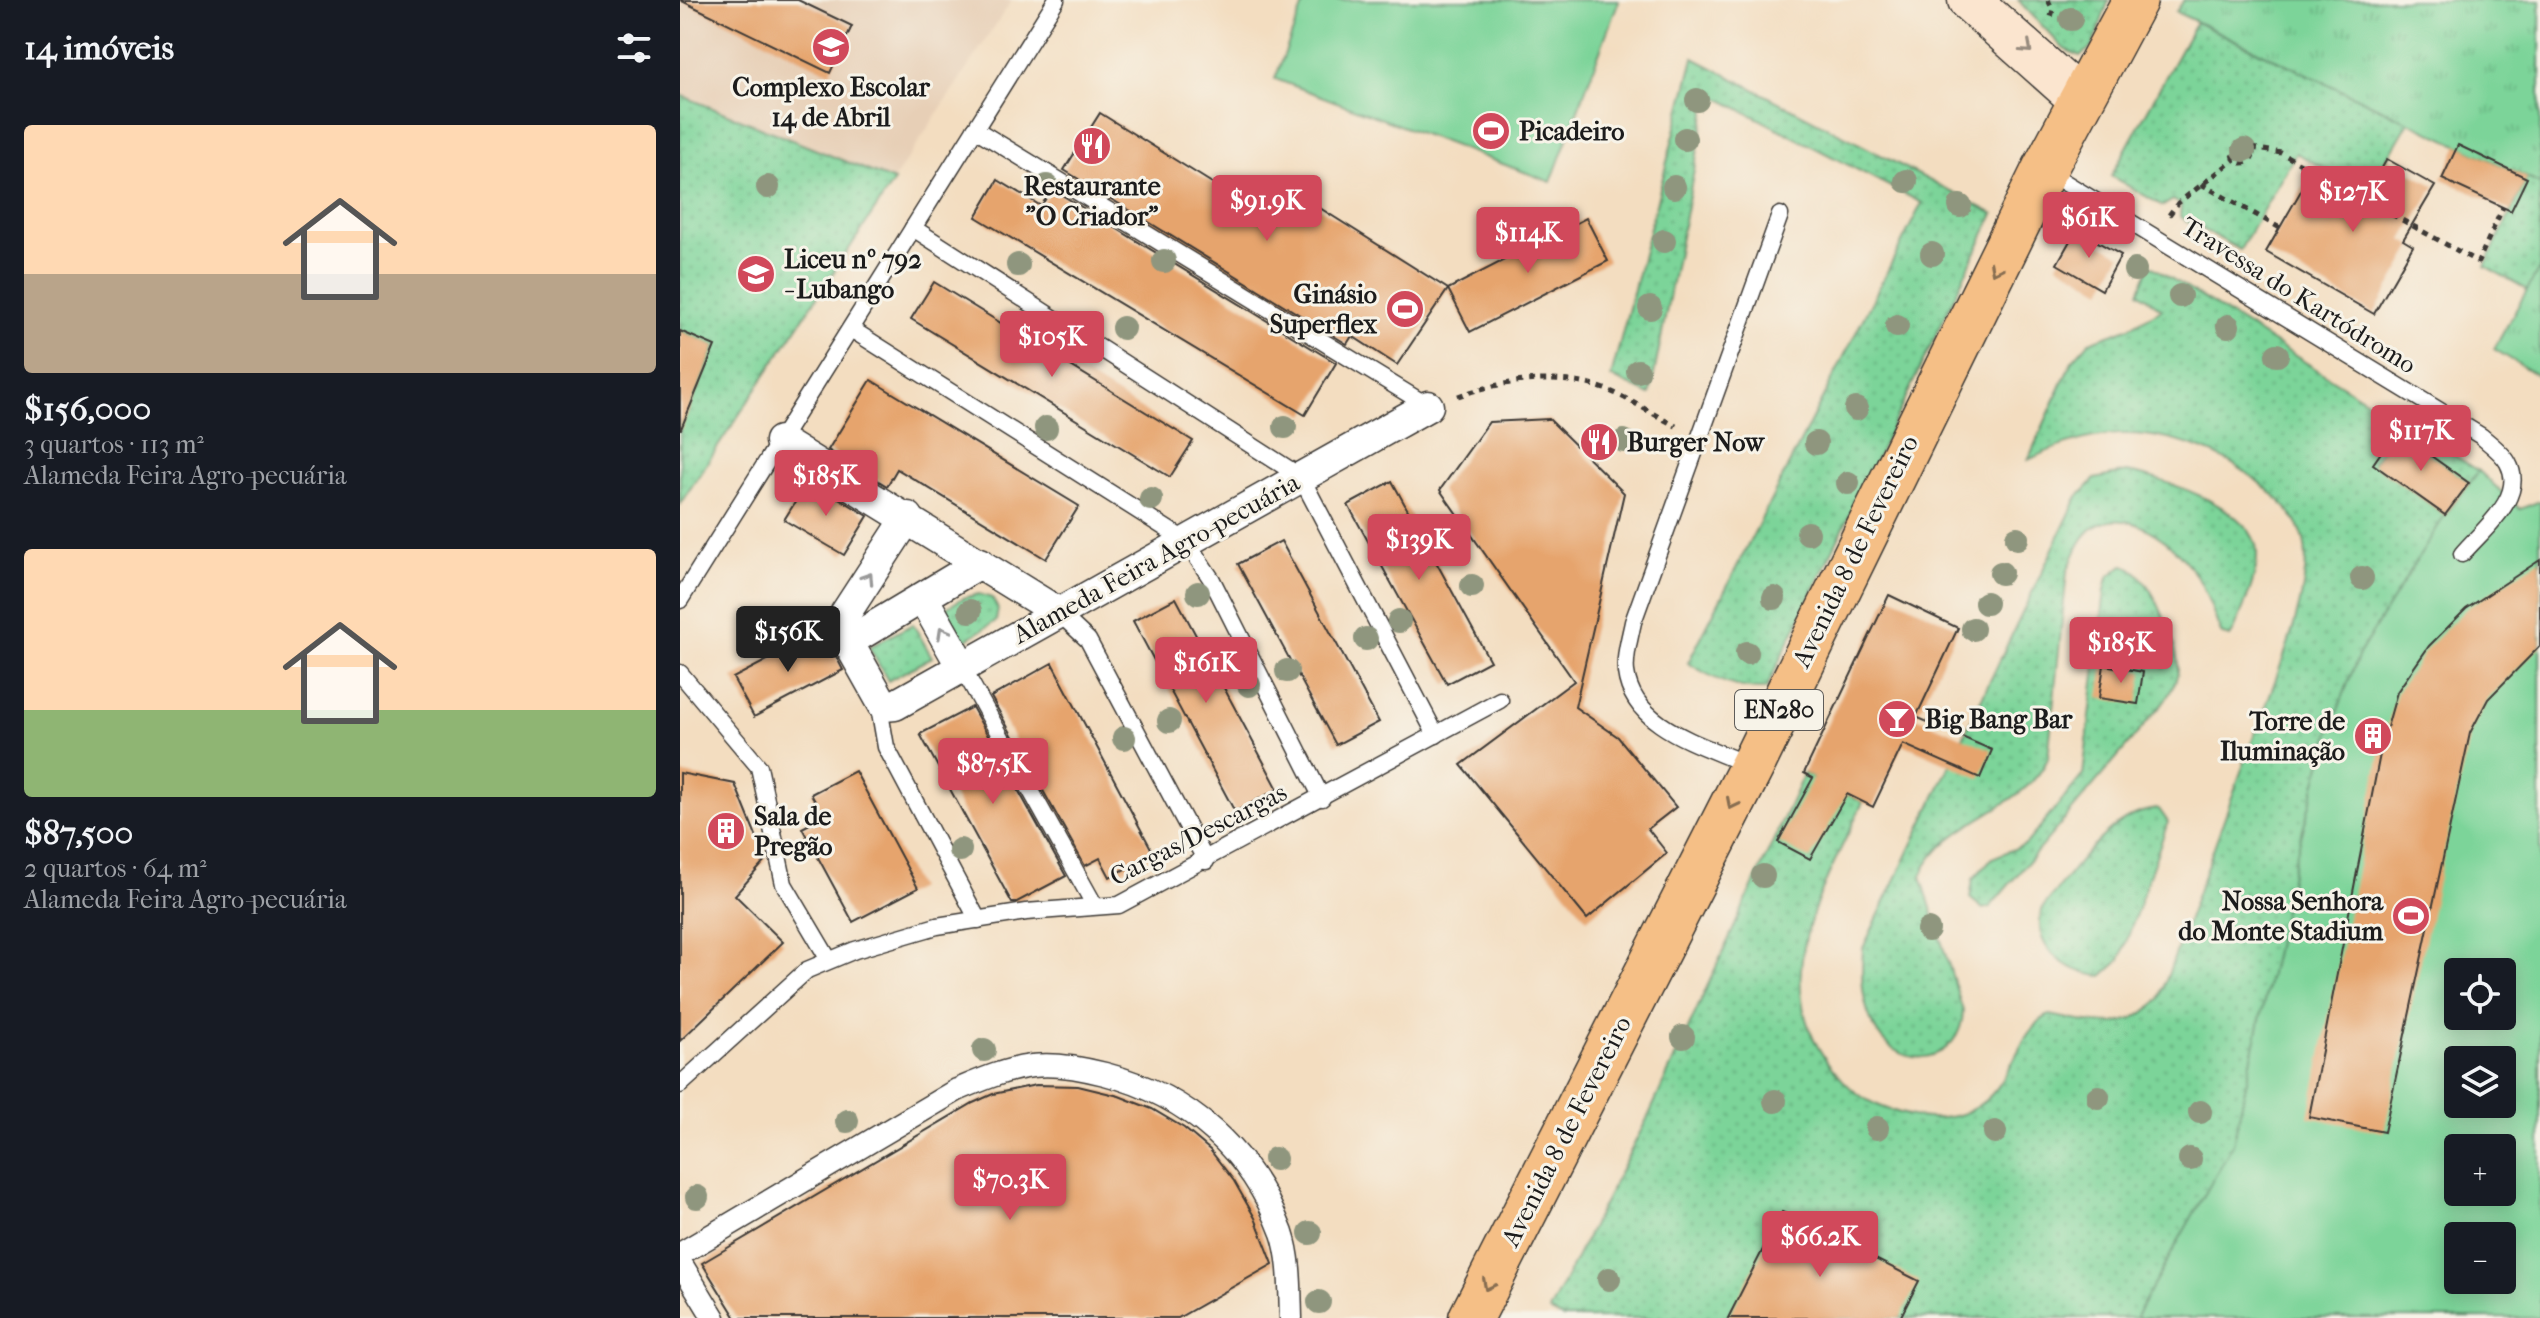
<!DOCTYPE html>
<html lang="pt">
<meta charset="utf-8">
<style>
body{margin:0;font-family:"IM FELL French Canon",serif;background:#242831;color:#f1f3f6;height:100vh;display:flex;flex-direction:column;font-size:30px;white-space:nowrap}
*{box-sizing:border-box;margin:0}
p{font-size:26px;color:#9ea1a6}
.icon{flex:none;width:44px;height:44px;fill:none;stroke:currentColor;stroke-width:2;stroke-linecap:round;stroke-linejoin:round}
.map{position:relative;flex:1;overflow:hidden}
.drawer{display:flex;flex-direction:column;background:#171b24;width:680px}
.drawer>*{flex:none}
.tools{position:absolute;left:1764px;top:958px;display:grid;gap:16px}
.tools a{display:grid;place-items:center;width:72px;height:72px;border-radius:8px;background:#171b24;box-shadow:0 4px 20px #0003;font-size:40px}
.price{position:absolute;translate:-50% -68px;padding:0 18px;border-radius:8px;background:#d1495b;color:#fff;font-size:26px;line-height:52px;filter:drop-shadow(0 2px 4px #0008)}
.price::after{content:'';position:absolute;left:50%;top:48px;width:24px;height:18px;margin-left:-12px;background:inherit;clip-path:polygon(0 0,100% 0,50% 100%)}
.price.selected{background:#222;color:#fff}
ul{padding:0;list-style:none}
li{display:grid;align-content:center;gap:16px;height:424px;padding:0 24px}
li span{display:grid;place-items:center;height:248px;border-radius:8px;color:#555}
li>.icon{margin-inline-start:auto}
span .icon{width:144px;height:144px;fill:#fffc;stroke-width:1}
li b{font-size:34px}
h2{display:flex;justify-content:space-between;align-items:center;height:96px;padding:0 24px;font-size:34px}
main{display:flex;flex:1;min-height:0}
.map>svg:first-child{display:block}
.built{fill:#e7cfb6}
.grass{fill:url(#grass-dots);stroke:#4c785a;stroke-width:2}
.park{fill:url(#park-tufts);stroke:#4c785a;stroke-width:2}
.pitch{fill:#7bd499;stroke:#4c785a;stroke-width:2;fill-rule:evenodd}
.building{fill:#e6a46d}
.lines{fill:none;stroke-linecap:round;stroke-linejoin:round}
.service-casing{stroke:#3c3935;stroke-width:19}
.pedestrian-casing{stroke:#3c3935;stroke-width:25}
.minor-casing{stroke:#3c3935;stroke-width:33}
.secondary-casing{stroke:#3c3935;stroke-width:45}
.primary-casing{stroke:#3c3935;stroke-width:47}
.path{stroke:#3c3935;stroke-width:5;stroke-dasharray:6 6;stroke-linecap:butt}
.service{stroke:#fff;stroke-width:16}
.pedestrian{stroke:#fff;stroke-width:22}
.minor{stroke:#fff;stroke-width:30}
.secondary{stroke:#fbe5cf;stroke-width:42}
.primary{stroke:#f5bf86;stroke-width:44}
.tree{fill:#8f967e}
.oneway{stroke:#978b7e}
.oneway2{stroke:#886e51}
.oneway3{stroke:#999}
.labels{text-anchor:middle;stroke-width:6;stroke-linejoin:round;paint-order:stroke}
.shield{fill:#f7f3e8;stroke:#5e5c59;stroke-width:2}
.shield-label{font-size:24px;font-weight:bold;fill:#1c1c1c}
.poi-label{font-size:26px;font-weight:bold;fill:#1c1c1c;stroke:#f7f3e8;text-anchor:start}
.street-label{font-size:26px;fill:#1c1c1c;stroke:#f7f3e8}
</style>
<main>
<section class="drawer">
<h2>14 imóveis<svg class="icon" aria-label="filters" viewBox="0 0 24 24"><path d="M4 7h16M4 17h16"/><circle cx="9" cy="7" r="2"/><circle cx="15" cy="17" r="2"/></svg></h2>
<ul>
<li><span style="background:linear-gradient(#ffd9b3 60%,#b9a48a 0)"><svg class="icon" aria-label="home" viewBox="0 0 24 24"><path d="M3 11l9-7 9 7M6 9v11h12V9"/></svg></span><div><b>$156,000</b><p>3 quartos · 113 m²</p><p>Alameda Feira Agro-pecuária</p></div></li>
<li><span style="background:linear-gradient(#ffd9b3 65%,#8fb573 0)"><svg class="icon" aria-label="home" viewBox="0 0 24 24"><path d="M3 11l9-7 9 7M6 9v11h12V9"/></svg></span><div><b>$87,500</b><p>2 quartos · 64 m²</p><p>Alameda Feira Agro-pecuária</p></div></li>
</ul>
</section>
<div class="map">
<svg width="1860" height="1318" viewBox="0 0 1860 1318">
<defs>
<pattern id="grass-dots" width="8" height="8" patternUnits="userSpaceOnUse" patternTransform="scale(2)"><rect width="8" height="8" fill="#7bd499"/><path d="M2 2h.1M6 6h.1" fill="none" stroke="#6ab583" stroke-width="1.8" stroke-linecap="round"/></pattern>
<pattern id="park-tufts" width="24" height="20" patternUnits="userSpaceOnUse" patternTransform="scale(2)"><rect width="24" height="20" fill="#7bd499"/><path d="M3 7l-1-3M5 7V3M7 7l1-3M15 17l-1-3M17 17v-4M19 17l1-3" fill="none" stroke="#6ab583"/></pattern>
</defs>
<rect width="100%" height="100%" fill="#f7f3e8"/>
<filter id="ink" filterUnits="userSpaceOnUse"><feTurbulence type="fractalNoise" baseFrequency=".0125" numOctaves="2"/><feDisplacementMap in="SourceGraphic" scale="16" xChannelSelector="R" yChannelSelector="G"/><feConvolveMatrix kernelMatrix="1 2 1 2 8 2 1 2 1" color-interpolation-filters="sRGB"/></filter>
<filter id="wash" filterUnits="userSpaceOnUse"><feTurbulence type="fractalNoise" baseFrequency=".006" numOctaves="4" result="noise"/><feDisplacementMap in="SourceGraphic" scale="32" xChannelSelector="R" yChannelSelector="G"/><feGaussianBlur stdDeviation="1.8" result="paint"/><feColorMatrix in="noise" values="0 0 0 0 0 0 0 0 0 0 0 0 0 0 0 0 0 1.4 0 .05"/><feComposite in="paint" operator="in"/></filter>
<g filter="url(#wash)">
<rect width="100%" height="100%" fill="#f3ddc0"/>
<path class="built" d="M 0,0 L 332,0 L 0,504 Z"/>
<g class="grass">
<path d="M 1338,0 L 1429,0 L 1412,47 L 1400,56 L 1384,49 Z"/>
<path d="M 1516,22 L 1729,122 L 1688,192 L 1616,153 L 1560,250 L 1500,217 L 1501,205 L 1493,200 L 1483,206 L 1431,176 Z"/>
<path d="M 1014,58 L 1314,214 L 1086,689 C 1054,690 1034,679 1008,663 L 1242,203 L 1029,93 L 970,395 L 931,377 Z"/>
<path d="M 0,95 L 214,181 L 0,504 L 0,420 L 4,421 L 35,346 L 0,331 Z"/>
<path d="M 1847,178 L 1860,184 L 1860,267 L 1848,290 L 1805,266 Z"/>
<path d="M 1470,265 L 1799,471 L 1789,483 L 1716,431 L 1693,463 L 1765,515 L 1661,1318 L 883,1318 L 869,1311 L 969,1115 L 1124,773 L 1183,802 C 1145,886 1084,977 1149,1064 C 1160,1079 1177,1096 1195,1104 C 1223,1116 1259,1125 1289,1111 C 1336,1088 1331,1036 1369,1015 C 1413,1023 1444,1035 1479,1000 C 1508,918 1538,837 1567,755 C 1586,702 1636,592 1624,540 C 1616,506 1565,468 1534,454 C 1465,425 1414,428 1348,460 L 1392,361 L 1409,342 L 1448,328 L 1482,309 L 1459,292 Z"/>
<path d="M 1446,472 C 1480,477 1578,509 1577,554 C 1577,580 1563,607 1554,631 L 1550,637 L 1542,635 C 1534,617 1528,595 1518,578 C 1499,549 1455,505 1416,526 C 1400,535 1394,556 1387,572 L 1368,758 C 1346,811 1265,818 1241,876 L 1283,1011 C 1281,1063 1222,1073 1197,1032 C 1181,1006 1181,978 1183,948 L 1397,498 L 1415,479 Z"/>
<path d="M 1443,565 C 1468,567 1497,642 1498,665 C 1499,679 1491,690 1485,701 L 1310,907 L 1303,909 L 1290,898 L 1293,879 L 1312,858 L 1346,844 L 1403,775 L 1425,590 L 1428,577 Z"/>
<path d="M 299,594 L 312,598 L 318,609 L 316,621 L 284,641 L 266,608 L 283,598 Z"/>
<path d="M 233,624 L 252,657 L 208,681 L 189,647 Z"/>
<path d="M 1479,809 L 1488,822 L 1440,960 L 1422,976 C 1386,973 1349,947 1363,907 C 1393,872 1429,811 1479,809 Z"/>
</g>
<g class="park">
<path d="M 1504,0 L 1860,0 L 1860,184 L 1496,12 Z"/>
<path d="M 1860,267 L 1860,377 L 1814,349 Z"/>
</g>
<g class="pitch">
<path d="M 625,0 L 939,0 L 871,182 L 595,79 Z"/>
<path d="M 1799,471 L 1840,509 L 1860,501 L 1860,1318 L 1455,1318 L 1553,1144 L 1615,859 L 1650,731 L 1679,654 L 1765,515 ZM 1778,972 L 1822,972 L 1822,1016 L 1778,1016 ZM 1778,1060 L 1822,1060 L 1822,1104 L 1778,1104 ZM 1778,1148 L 1822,1148 L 1822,1192 L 1778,1192 ZM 1778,1236 L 1822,1236 L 1822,1280 L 1778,1280 Z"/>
</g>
<g id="blocks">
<g class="building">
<path d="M 0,0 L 118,0 L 172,26 L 150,73 Z"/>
<path d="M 420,113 L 593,221 L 613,191 L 768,289 L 717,365 L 672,336 L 667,344 L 384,170 Z"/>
<path d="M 1778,145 L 1847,178 L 1831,211 L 1762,179 Z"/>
<path d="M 1707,159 L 1755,186 L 1723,240 L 1733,246 L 1694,314 L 1586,252 L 1630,175 L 1681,204 Z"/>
<path d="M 318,180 L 361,206 L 372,189 L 656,363 L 625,415 L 296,217 Z"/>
<path d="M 906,218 L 928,261 L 790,332 L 768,289 Z"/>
<path d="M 1396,230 L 1441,255 L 1422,290 L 1377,264 Z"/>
<path d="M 254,282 L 513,441 L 490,477 L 231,319 Z"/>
<path d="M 0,331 L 35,346 L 1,429 L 0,429 Z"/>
<path d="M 191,380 L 399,506 L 366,559 L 217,469 L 207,486 L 148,450 Z"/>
<path d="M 869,419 L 944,493 L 895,707 L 938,737 L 996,807 L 968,829 L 987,853 L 907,919 L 781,765 L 894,681 L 760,490 L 809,422 Z"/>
<path d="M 1716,431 L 1789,483 L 1765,515 L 1693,464 Z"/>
<path d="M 129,480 L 188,516 L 164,555 L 104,520 Z"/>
<path d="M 712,481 L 810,661 L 767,684 L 668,505 Z"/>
<path d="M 601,541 L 699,722 L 656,745 L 558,564 Z"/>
<path d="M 1860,560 L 1860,646 L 1808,699 L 1790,733 L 1704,1132 L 1629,1117 L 1701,749 L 1717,692 L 1749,646 L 1786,609 Z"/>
<path d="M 1209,595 L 1278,628 L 1236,717 L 1312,750 L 1300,778 L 1223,744 L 1193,807 L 1167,794 L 1130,859 L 1098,842 L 1133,778 L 1124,773 Z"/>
<path d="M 496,598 L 598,789 L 555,812 L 453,621 Z"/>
<path d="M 143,631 L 163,670 L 74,717 L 53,678 Z"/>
<path d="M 372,663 L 474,854 L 430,877 L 420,858 L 405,866 L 311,697 Z"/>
<path d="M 1424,665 L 1463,672 L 1458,704 L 1419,698 Z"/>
<path d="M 292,707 L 386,876 L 335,903 L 332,903 L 240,734 Z"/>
<path d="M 175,771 L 238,888 L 173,922 L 122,828 L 144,817 L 131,794 Z"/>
<path d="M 0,773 L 55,784 L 86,860 L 55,895 L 103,942 L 0,1041 Z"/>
<path d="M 356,1085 L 398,1086 L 439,1096 L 472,1109 L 504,1128 L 530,1150 L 554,1181 L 575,1218 L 593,1264 L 498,1318 L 56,1318 L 22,1263 L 293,1103 L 313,1094 Z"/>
<path d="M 1102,1212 L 1239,1281 L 1220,1318 L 1048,1318 Z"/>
</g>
</g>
</g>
<g filter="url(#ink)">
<use href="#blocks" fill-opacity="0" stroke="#3c3935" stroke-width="2"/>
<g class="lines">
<g class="service-casing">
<g id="service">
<path d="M 295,129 L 748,406"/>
<path d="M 1366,171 L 1801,436 C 1810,444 1823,453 1828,463 C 1847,497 1802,530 1782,554"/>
<path d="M 233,228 L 621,477 L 756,735"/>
<path d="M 171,329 L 506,541 L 532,580 L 642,798"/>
<path d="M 0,600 L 376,0"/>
<path d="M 379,613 L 408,640 L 526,861"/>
<path d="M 282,667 L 415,906"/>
<path d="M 0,673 L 79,767 L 104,884 L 149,960"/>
<path d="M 198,701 L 206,747 L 298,920"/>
<path d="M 1070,766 C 1025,745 953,729 946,672 C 944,657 950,637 953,622 L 1100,215"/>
<path d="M 0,1085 L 127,970 L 175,950 L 257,926 L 346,912 L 439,905 L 820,700"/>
</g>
</g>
<g class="pedestrian-casing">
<g id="pedestrian">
<path d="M 0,1254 L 277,1090 C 301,1080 326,1069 352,1066 C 376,1063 402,1068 425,1074 C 510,1096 571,1151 602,1233 C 611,1259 610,1291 611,1318"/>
<path d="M 0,1262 L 34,1318"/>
</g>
</g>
<g class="minor-casing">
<g id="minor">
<path d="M 100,441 L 379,613"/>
<path d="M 300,563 L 168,642 L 204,706 L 215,705 L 748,406"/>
<path d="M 243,598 L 282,667"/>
<path d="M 168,642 L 165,614 L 228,517"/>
</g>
</g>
<g class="secondary-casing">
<path id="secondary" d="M 1289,0 L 1401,100"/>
</g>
<g class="primary-casing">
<path id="primary" d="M 791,1318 L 1072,766 L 1364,170 L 1455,0"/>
</g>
<g class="path">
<path d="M 1368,0 L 1373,10 L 1370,20"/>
<circle cx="1563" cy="153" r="10"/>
<path d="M 1572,148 L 1601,153 L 1798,262 L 1823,207"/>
<path d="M 1521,184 L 1600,228"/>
<path d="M 1489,215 L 1498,203 L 1555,159"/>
<path d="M 778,396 C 824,380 883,372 930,391 C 953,401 974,415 996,426"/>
</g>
<use href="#service" class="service"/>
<use href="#pedestrian" class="pedestrian"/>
<use href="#minor" class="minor"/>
<use href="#secondary" class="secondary"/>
<use href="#primary" class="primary"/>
</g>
<g class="tree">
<circle cx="1391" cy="19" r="12"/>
<circle cx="1017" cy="100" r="12"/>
<circle cx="1005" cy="139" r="12"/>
<circle cx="1564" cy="150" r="12"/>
<circle cx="1226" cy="181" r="12"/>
<circle cx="367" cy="186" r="12"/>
<circle cx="88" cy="187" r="12"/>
<circle cx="994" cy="187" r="12"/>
<circle cx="1280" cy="206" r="12"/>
<circle cx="984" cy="241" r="12"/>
<circle cx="1252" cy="254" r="12"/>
<circle cx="484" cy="261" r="12"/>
<circle cx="338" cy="265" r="12"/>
<circle cx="1455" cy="270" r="12"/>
<circle cx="1500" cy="296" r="12"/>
<circle cx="970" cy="308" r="12"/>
<circle cx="1217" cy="326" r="12"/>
<circle cx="1548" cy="326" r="12"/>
<circle cx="443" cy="328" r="12"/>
<circle cx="409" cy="353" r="12"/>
<circle cx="1597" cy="355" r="12"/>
<circle cx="958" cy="371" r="12"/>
<circle cx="1176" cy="409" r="12"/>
<circle cx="605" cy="427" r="12"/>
<circle cx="366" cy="428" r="12"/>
<circle cx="944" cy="441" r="12"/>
<circle cx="1136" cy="443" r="12"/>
<circle cx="1168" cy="483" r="12"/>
<circle cx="471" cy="499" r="12"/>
<circle cx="1128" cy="533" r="12"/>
<circle cx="1337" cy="538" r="12"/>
<circle cx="1321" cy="573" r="12"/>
<circle cx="1682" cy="578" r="12"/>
<circle cx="792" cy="586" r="12"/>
<circle cx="518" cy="593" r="12"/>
<circle cx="1094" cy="598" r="12"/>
<circle cx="1306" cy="603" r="12"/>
<circle cx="290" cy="611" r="12"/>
<circle cx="719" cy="621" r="12"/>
<circle cx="1293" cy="629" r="12"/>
<circle cx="686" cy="639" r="12"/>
<circle cx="1067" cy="653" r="12"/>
<circle cx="607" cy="671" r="12"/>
<circle cx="569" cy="685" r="12"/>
<circle cx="489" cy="721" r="12"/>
<circle cx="444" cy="738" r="12"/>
<circle cx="321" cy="754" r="12"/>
<circle cx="280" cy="850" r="12"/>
<circle cx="1083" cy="876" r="12"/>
<circle cx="1248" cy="930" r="12"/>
<circle cx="1003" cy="1037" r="12"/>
<circle cx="304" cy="1050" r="12"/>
<circle cx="1418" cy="1097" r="12"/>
<circle cx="1095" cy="1101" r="12"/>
<circle cx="1520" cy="1112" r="12"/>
<circle cx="167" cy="1121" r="12"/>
<circle cx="1197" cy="1128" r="12"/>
<circle cx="1315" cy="1132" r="12"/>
<circle cx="595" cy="1159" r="12"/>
<circle cx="1510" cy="1159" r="12"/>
<circle cx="17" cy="1197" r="12"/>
<circle cx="630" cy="1233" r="12"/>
<circle cx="929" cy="1279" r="12"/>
<circle cx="639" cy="1302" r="12"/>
</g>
<defs><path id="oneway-chevron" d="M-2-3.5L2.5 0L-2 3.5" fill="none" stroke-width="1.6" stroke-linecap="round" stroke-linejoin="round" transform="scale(2)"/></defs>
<use class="oneway" href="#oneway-chevron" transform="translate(1347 48) rotate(42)"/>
<g class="oneway2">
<use href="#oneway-chevron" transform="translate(1315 269) rotate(117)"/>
<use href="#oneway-chevron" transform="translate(1052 804) rotate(117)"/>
<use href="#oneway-chevron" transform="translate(808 1285) rotate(117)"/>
</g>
<g class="oneway3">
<use href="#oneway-chevron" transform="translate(188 578) rotate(-57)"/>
<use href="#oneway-chevron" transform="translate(263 632) rotate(-119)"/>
</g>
</g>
<defs>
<g id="school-disc" transform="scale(2)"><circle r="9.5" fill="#d1495b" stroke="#f7f3e8"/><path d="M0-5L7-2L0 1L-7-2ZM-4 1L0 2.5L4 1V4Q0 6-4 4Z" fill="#fff"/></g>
<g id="stadium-disc" transform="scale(2)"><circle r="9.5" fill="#d1495b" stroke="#f7f3e8"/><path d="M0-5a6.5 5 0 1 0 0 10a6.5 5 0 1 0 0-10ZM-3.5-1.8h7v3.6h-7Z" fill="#fff"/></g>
<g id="restaurant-disc" transform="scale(2)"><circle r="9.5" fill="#d1495b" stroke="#f7f3e8"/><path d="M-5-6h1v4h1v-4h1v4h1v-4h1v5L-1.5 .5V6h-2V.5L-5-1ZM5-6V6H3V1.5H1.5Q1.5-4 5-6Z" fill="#fff"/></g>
<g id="bar-disc" transform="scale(2)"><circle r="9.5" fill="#d1495b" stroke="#f7f3e8"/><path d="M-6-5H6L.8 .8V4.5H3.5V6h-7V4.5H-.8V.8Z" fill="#fff"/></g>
<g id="building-disc" transform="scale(2)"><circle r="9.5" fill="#d1495b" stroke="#f7f3e8"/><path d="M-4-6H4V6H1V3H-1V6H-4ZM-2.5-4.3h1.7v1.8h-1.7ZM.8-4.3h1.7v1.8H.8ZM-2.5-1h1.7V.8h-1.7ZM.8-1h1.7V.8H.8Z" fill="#fff"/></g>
</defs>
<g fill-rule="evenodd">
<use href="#school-disc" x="151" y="47"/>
<use href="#stadium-disc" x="811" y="131"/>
<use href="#restaurant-disc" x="412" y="146"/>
<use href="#school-disc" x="76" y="274"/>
<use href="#stadium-disc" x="725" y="309"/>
<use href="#restaurant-disc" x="919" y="442"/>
<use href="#bar-disc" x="1217" y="719"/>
<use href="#building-disc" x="1693" y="736"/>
<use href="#building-disc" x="46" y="831"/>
<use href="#stadium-disc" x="1731" y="916"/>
</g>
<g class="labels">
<rect class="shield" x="1055" y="690" width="88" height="40" rx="6"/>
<g class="shield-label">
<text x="1099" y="718">EN280</text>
</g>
<g class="poi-label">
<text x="151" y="96" text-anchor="middle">Complexo Escolar<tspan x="151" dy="30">14 de Abril</tspan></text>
<text x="839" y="140">Picadeiro</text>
<text x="412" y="195" text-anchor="middle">Restaurante<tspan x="412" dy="30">"O Criador"</tspan></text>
<text x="104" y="268">Liceu nº 792<tspan x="104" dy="30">- Lubango</tspan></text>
<text x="697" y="303" text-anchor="end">Ginásio<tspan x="697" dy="30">Superflex</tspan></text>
<text x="947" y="451">Burger Now</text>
<text x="1245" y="728">Big Bang Bar</text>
<text x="1665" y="730" text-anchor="end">Torre de<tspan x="1665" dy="30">Iluminação</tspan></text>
<text x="74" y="825">Sala de<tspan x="74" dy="30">Pregão</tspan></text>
<text x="1703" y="910" text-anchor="end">Nossa Senhora<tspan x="1703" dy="30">do Monte Stadium</tspan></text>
</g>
<g class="street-label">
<text transform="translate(1619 295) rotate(32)" y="9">Travessa do Kartódromo</text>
<text transform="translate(1175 551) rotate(-64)" y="9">Avenida 8 de Fevereiro</text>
<text transform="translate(476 558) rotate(-29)" y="9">Alameda Feira Agro-pecuária</text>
<text transform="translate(518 834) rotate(-27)" y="9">Cargas/Descargas</text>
<text transform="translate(886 1131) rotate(-63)" y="9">Avenida 8 de Fevereiro</text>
</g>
</g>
</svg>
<div class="tools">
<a><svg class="icon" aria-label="locate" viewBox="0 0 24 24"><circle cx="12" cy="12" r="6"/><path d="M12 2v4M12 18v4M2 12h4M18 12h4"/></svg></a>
<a><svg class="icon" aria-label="layers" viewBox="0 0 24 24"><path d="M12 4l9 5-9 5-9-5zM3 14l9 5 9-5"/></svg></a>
<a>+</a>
<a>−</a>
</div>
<b class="price" style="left:1673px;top:234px">$127K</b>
<b class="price" style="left:587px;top:243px">$91.9K</b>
<b class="price" style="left:1409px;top:260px">$61K</b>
<b class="price" style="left:848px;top:275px">$114K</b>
<b class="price" style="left:372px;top:379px">$105K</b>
<b class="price" style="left:1741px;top:473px">$117K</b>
<b class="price" style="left:146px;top:518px">$185K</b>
<b class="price" style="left:739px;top:582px">$139K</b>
<b class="price selected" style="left:108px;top:674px">$156K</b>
<b class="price" style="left:1441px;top:685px">$185K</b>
<b class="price" style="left:526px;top:705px">$161K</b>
<b class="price" style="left:313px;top:806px">$87.5K</b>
<b class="price" style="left:330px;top:1222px">$70.3K</b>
<b class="price" style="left:1140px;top:1279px">$66.2K</b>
</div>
</main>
